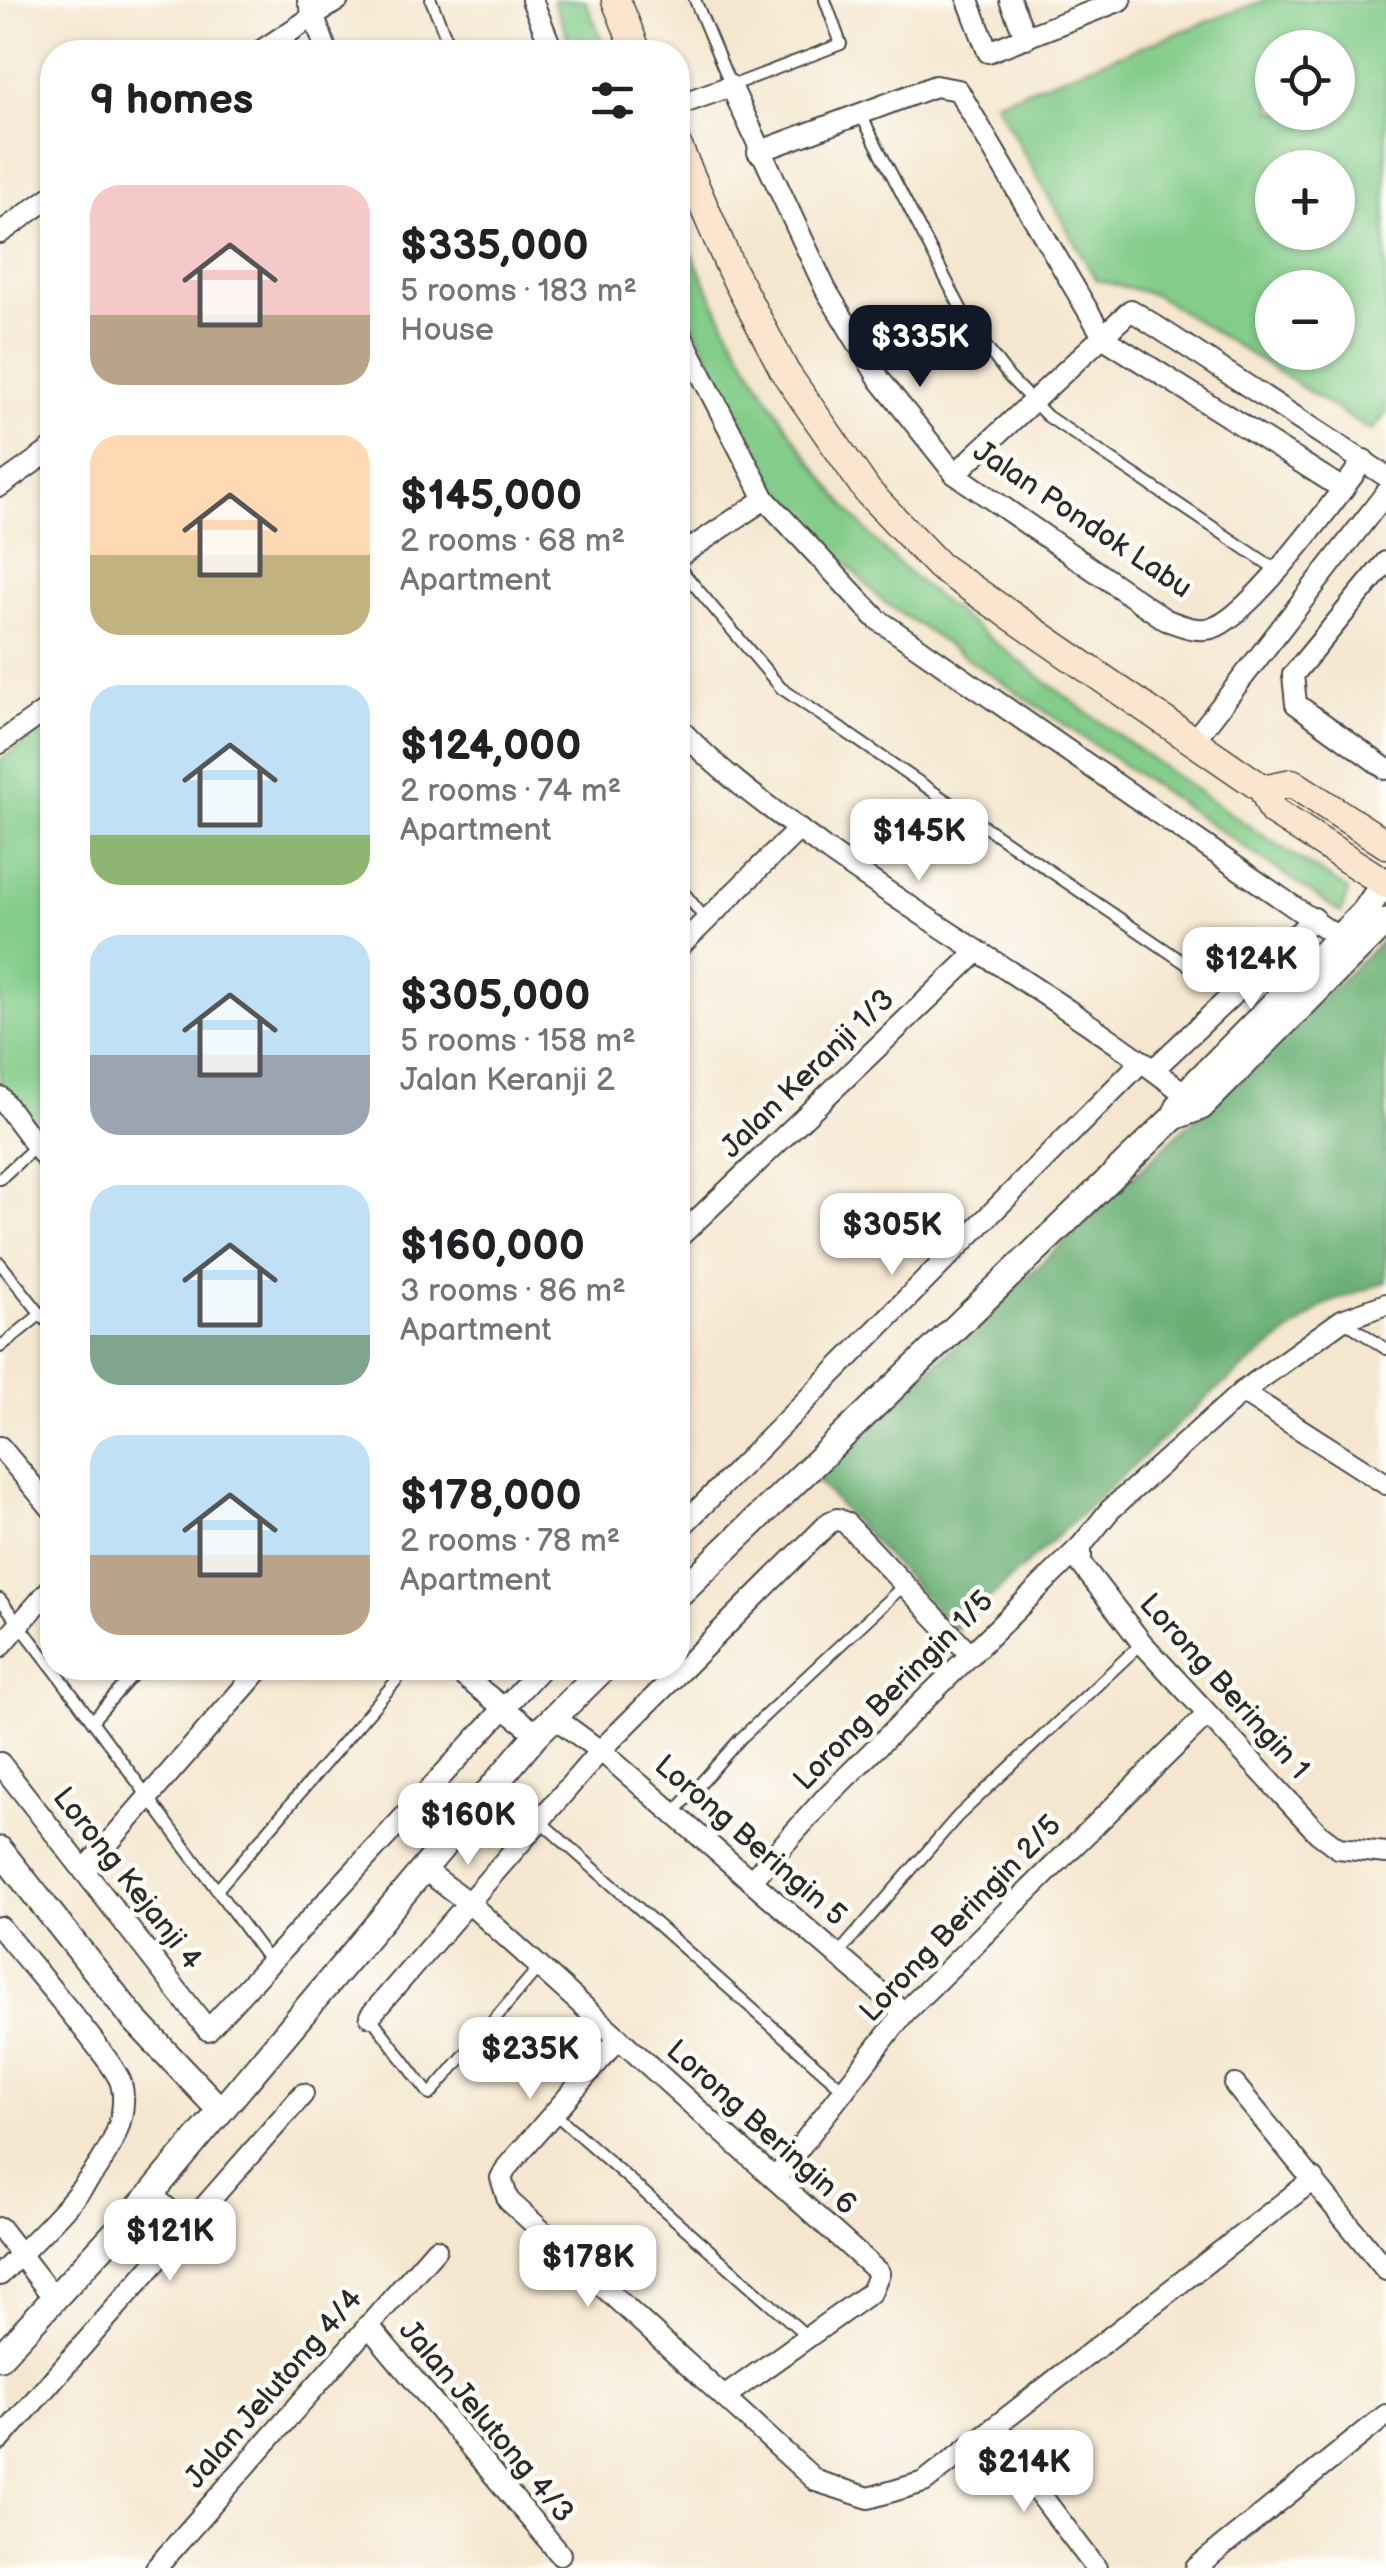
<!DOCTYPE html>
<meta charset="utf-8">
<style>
body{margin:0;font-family:"Balsamiq Sans",sans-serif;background:#f2f2f2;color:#202124;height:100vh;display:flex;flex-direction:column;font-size:38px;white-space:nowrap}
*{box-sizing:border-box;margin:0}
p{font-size:32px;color:#757577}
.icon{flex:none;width:55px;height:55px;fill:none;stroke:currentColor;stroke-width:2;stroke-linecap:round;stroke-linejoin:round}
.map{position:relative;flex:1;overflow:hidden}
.side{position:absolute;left:40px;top:40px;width:650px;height:1640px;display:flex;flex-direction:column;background:#fff;border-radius:40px;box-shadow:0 2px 8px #0004}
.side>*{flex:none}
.tools{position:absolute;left:1255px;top:30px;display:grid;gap:20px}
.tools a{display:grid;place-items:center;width:100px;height:100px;border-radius:50%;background:#fff;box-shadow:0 2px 8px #0004;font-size:50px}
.price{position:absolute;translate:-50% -85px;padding:0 22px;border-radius:20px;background:#fff;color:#222;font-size:32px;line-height:65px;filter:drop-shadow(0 2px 5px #0008)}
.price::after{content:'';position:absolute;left:50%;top:60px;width:30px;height:22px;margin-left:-15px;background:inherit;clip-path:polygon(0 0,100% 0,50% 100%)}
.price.active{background:#111827;color:#fff}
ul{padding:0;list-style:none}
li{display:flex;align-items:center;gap:30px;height:250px;padding:0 50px}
li span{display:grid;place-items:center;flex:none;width:280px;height:200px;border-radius:30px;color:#555}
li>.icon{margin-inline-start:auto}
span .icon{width:120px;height:120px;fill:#fffc;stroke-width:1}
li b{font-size:42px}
h2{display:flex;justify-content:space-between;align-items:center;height:120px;padding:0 50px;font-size:42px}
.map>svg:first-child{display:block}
.green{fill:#83cc89;stroke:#577c5a;stroke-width:2.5;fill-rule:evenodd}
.forest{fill:#6ab075;stroke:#4a6e50;stroke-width:2.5}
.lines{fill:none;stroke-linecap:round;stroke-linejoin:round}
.service-casing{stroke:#494744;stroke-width:14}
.minor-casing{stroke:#494744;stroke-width:24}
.tertiary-casing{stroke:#494744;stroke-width:29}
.secondary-casing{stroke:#494744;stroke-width:31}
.service{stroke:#fff;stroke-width:10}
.minor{stroke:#fff;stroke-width:20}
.tertiary{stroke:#fff;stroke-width:25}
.secondary{stroke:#fce5cf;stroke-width:28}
.labels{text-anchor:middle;stroke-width:9;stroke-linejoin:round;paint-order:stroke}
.street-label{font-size:30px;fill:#2b2b2b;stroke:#fdfcf7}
</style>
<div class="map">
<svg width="1386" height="2568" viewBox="0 0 1386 2568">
<rect width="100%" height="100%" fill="#fdfcf7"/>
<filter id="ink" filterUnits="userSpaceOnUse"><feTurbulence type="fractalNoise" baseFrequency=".01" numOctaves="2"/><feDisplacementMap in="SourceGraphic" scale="20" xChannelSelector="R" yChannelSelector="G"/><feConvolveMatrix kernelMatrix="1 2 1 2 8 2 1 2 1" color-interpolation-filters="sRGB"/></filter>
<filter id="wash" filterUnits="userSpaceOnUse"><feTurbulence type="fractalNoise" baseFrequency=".0048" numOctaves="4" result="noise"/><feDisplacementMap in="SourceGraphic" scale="40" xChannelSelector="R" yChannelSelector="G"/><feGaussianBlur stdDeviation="2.25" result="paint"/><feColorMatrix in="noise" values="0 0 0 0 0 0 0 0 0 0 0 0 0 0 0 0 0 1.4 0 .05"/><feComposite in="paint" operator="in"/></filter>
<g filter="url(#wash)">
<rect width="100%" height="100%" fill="#f5e7cf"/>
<g class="green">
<path d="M 553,0 L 585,0 L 607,52 L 574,52 Z"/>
<path d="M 1265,0 L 1386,0 L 1386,414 L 1371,431 L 1156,295 L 1096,280 L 995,102 ZM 1272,48 L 1338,48 L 1338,112 L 1272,112 ZM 1272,168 L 1338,168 L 1338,232 L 1272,232 ZM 1272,288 L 1338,288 L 1338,352 L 1272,352 Z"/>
<path d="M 678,221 C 722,329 782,430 857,520 C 900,573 958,613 1011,655 C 1120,739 1231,817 1348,890 L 1341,913 L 880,599 L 778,492 L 678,296 Z"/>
<path d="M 52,723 L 52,1121 L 39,1132 L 0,1081 L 0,760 Z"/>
</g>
<path class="forest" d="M 1386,937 L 1386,1282 L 1326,1304 L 1211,1394 L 955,1630 L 814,1478 Z"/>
</g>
<g filter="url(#ink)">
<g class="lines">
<g class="service-casing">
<g id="service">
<path d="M 431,0 L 452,52"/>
<path d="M 695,0 L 731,86 L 841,44 L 825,0"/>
<path d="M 861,115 L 969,324 L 1009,377 L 1047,416 L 1277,570"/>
<path d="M 678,528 L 689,549"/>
<path d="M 678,566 L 781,688 L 1232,995"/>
<path d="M 678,885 L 706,920"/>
<path d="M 0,1179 L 36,1146"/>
<path d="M 0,1263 L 52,1328"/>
<path d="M 1343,1320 L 1386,1349"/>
<path d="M 0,1347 L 41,1314"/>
<path d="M 0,1599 L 52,1667"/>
<path d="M 53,1668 L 270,1962"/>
<path d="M 92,1721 L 139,1668"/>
<path d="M 674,1813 L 740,1739 L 903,1586"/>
<path d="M 540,1821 L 843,2089"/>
<path d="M 217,1890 L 407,1668"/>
<path d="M 838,1954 L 957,1817 L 1142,1643"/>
<path d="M 370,2016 L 430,2095 L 539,1967"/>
<path d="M 554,2113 L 808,2337"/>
</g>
</g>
<g class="minor-casing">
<g id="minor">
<path d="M 308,0 L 327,52"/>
<path d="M 532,0 L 553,52"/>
<path d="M 968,0 L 988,52 L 1121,0"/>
<path d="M 1010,0 L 1026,38"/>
<path d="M 259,52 L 338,0"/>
<path d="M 678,105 L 731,86 L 826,290 L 880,380 L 955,474 L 1166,620 C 1181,625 1195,632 1212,628 C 1249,618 1339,495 1364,460"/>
<path d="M 758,152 L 935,86 L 958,90 L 1104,338 L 1343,489"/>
<path d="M 0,233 L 52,196"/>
<path d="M 678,329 L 765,499 L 877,619 L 1339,938"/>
<path d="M 955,474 L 1131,310 L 1386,476"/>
<path d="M 0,486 L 52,449"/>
<path d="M 678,557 L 765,499"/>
<path d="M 1386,562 L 1293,675 L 1296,704 L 1386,769"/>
<path d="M 678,727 C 721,774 773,810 824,848 C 946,935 1078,1009 1195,1102"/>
<path d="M 0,743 L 52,706"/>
<path d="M 1192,743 L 1386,493"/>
<path d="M 678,948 L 799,829"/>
<path d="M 1154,1069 L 1314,918"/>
<path d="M 0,1097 L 52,1167"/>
<path d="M 678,1238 L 977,952"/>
<path d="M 1386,1304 L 1342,1320 L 1242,1392 L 1110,1510 L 1081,1546 L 1081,1564 L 1142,1643 L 1318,1833 L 1338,1848 L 1386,1853"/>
<path d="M 1242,1392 L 1386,1484"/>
<path d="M 0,1447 L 52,1509"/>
<path d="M 678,1530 L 1142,1061"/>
<path d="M 0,1647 L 52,1587"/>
<path d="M 453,1668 L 537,1734"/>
<path d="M 554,1717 L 607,1756 L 904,2013"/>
<path d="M 0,1763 L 208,2030 L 541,1668"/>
<path d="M 425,1870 L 470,1904 L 879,2273 L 871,2292 L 724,2397"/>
<path d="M 84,1871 L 261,1668"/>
<path d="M 752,1880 L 827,1796 L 1081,1546"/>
<path d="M 0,1927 C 21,1954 114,2060 121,2083 C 139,2149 41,2231 0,2275"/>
<path d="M 370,2016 L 600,1751 L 830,1522 L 837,1519 L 846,1523 L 971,1655"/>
<path d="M 619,2038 L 507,2167 L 501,2178 L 508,2200 L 816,2481 L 869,2498 L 924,2482 L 1314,2179"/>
<path d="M 1235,2085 L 1386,2270"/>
<path d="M 775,2179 L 904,2013 L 1207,1715"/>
<path d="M 151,2194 L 188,2226"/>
<path d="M 0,2228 L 53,2297"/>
<path d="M 368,2325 L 560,2554"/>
<path d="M 992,2431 L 1096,2568"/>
<path d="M 0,2440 L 303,2094"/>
<path d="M 156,2568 L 436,2249"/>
<path d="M 1196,2568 L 1386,2415"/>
</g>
</g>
<g class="tertiary-casing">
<g id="tertiary">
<path d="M 1174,1117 L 1201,1107 L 1386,921"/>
<path d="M 678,1595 L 1174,1117 L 1185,1094 L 1365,911 L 1386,880"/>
<path d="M 0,1850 L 134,2019 L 219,2109"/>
<path d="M 0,2357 L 151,2194 L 537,1734 L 604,1668"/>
</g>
</g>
<g class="secondary-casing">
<g id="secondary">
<path d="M 616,0 L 637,52"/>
<path d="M 678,147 L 731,269 L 785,372 L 868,492 L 939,566 L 1263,789 L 1273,811 L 1386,884"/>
<path d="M 1263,789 L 1292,783 L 1386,844"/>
</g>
</g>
<use href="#service" class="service"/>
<use href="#minor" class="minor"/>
<use href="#tertiary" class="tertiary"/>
<use href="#secondary" class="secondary"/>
</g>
</g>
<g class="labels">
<g class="street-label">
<text transform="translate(1083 519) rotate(34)" y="10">Jalan Pondok Labu</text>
<text transform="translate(807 1073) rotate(-44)" y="10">Jalan Keranji 1/3</text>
<text transform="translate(1225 1686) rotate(48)" y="10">Lorong Beringin 1</text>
<text transform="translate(893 1690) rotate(-45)" y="10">Lorong Beringin 1/5</text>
<text transform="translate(751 1840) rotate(41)" y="10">Lorong Beringin 5</text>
<text transform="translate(128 1878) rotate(52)" y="10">Lorong Kejanji 4</text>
<text transform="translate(960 1918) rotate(-46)" y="10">Lorong Beringin 2/5</text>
<text transform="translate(762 2127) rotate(42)" y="10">Lorong Beringin 6</text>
<text transform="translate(273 2388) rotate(-49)" y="10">Jalan Jelutong 4/4</text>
<text transform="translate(487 2421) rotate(50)" y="10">Jalan Jelutong 4/3</text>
</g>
</g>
</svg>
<div class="tools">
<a><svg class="icon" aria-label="locate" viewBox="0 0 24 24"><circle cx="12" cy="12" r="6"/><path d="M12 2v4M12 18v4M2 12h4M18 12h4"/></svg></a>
<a>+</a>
<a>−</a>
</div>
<b class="price active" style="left:920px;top:390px">$335K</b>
<b class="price" style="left:919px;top:884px">$145K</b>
<b class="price" style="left:1251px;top:1012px">$124K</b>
<b class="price" style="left:892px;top:1278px">$305K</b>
<b class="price" style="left:468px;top:1868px">$160K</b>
<b class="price" style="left:530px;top:2102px">$235K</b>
<b class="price" style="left:170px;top:2284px">$121K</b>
<b class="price" style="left:588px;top:2310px">$178K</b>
<b class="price" style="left:1024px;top:2515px">$214K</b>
<section class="side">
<h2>9 homes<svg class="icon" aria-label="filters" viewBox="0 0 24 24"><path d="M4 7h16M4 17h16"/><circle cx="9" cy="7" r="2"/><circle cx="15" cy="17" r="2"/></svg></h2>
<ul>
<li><span style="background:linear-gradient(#f6c9c9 65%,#b9a48a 0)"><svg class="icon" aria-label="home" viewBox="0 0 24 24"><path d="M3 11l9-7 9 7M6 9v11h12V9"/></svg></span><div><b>$335,000</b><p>5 rooms · 183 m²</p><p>House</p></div></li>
<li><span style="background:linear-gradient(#ffd9b3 60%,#c2b280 0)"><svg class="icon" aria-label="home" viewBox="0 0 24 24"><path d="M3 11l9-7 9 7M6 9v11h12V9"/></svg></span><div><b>$145,000</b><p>2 rooms · 68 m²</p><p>Apartment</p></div></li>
<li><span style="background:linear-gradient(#bfe0f5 75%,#8fb573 0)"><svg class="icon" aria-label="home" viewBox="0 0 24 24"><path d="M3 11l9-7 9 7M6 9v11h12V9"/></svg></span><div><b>$124,000</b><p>2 rooms · 74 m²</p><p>Apartment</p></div></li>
<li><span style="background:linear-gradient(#bfe0f5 60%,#9aa5b1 0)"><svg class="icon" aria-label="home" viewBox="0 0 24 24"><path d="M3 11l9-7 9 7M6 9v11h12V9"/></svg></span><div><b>$305,000</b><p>5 rooms · 158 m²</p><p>Jalan Keranji 2</p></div></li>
<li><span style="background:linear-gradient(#bfe0f5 75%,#7fa58c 0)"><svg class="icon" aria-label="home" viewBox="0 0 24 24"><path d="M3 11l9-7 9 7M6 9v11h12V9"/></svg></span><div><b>$160,000</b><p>3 rooms · 86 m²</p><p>Apartment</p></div></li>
<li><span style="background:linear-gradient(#bfe0f5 60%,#b9a48a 0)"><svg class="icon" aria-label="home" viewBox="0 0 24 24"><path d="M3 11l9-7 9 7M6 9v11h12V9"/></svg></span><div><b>$178,000</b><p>2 rooms · 78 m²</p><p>Apartment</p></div></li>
</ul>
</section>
</div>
